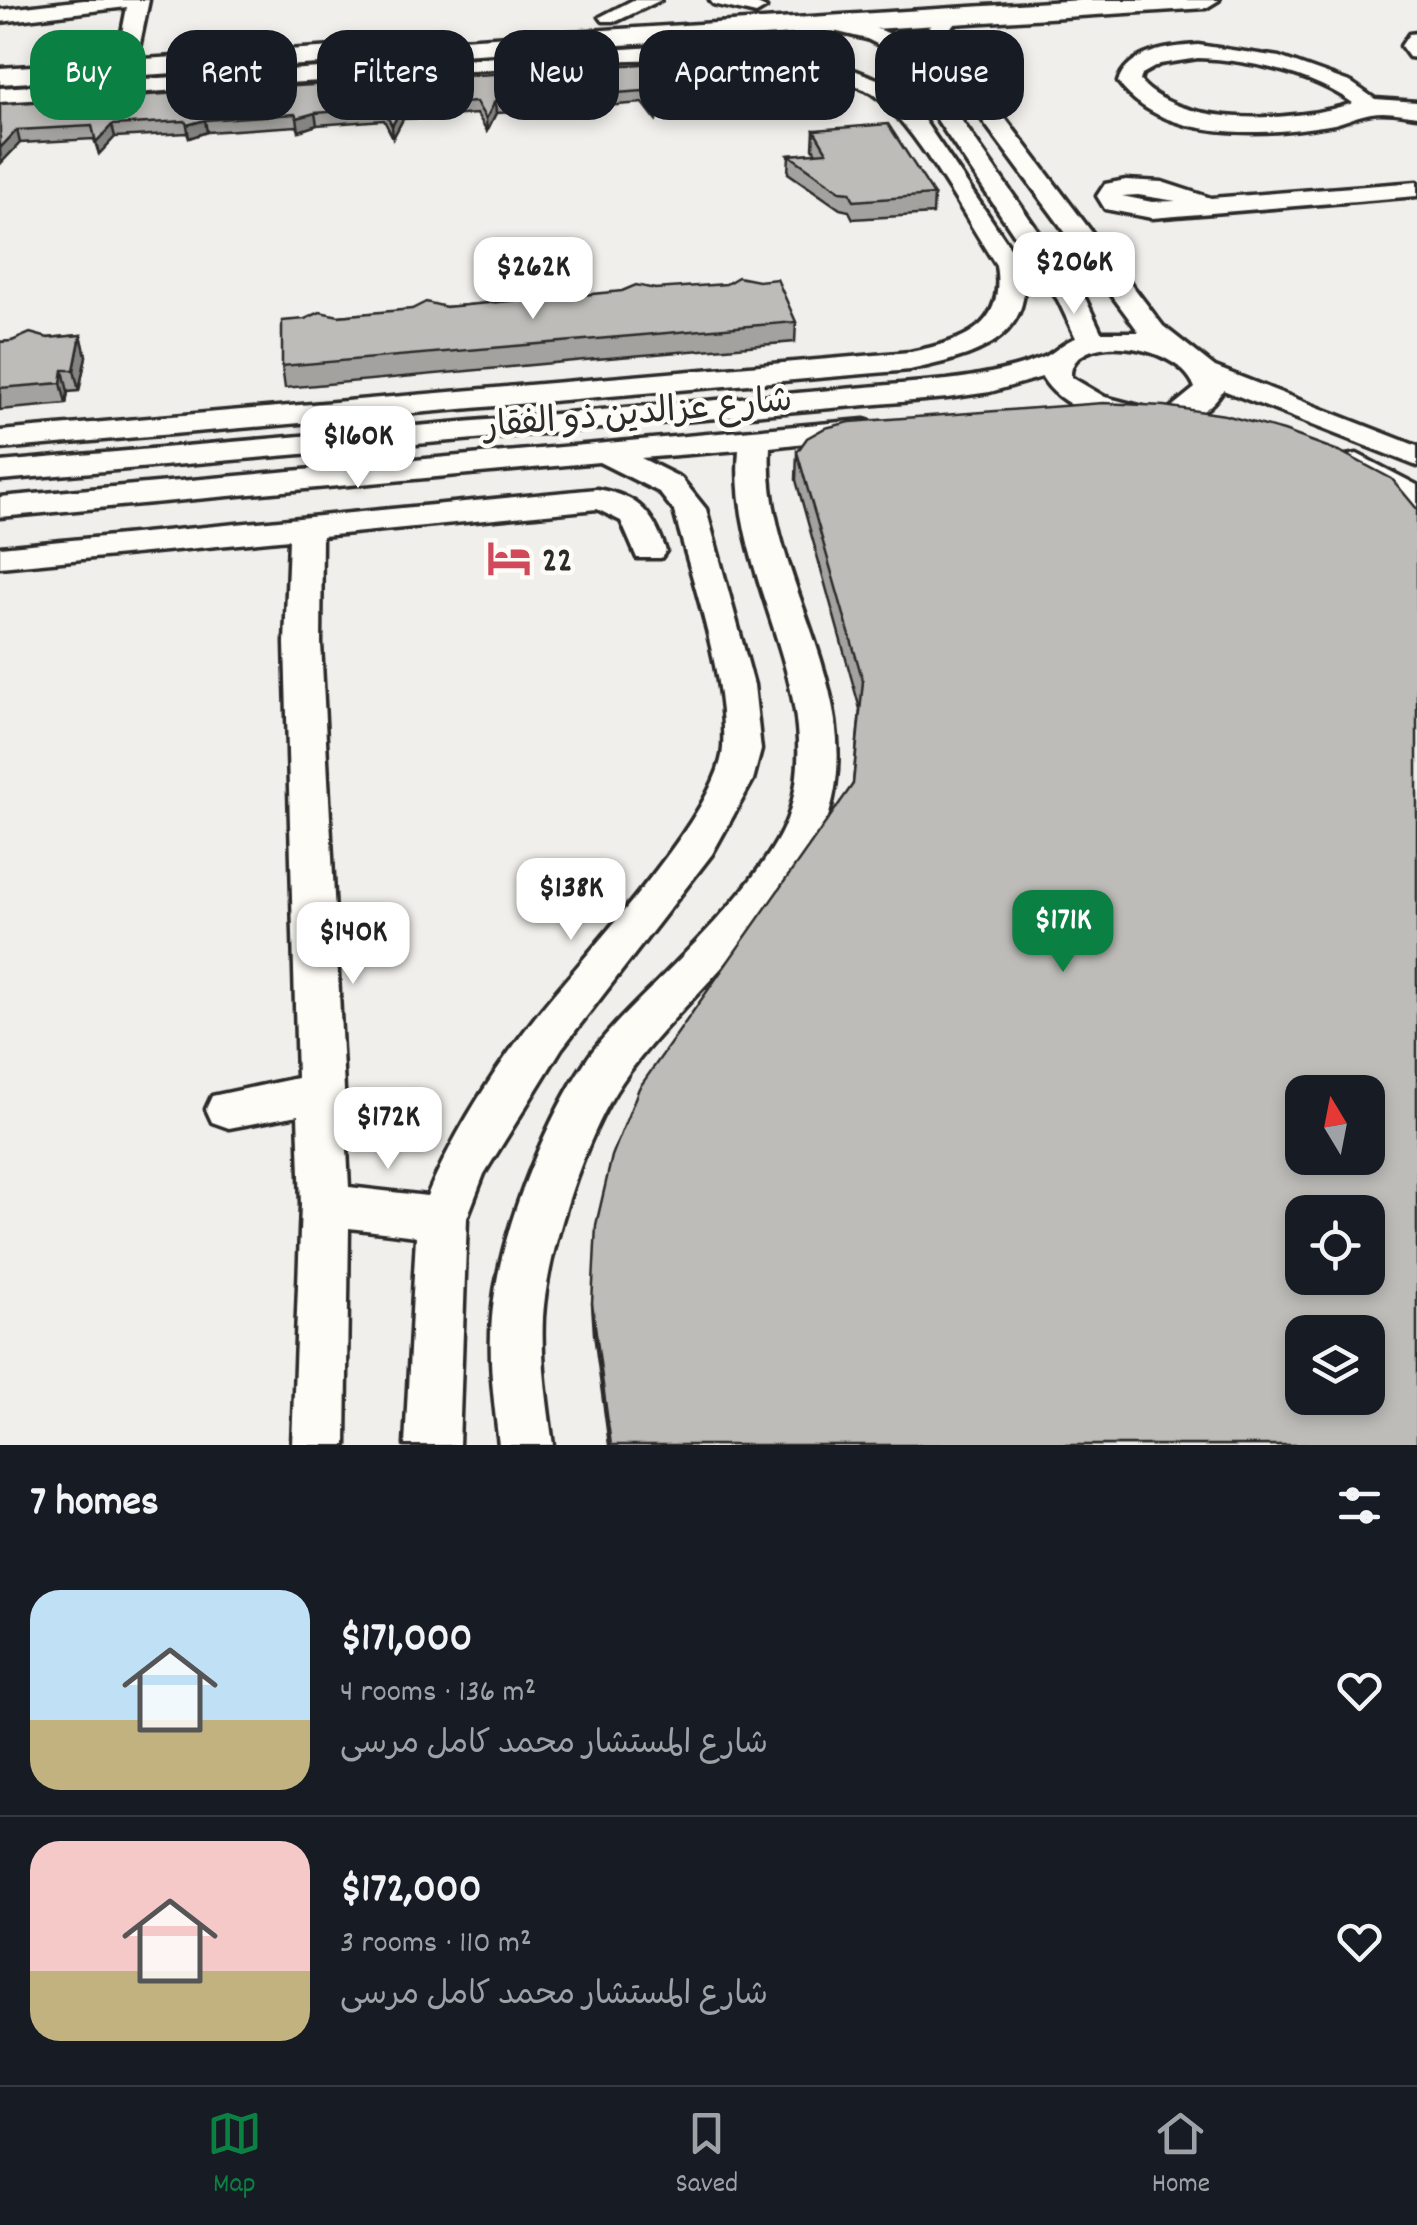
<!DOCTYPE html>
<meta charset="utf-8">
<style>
body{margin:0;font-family:Dekko,"Playpen Sans Arabic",sans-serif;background:#242831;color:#f1f3f6;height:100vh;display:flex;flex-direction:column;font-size:38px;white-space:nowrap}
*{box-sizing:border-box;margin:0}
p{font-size:32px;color:#9ea1a6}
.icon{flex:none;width:55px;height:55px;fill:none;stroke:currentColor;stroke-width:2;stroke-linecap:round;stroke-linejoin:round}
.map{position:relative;height:1445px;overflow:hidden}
.drawer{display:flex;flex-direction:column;background:#171b24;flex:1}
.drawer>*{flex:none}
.top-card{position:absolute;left:30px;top:30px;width:1358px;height:90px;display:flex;gap:20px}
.needle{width:65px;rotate:350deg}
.controls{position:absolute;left:1285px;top:1075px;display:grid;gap:20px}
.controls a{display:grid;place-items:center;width:100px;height:100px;border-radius:20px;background:#171b24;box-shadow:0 5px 15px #0003;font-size:50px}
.price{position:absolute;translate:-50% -85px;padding:0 22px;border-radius:20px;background:#fff;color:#222;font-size:32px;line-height:65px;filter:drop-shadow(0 2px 5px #0008)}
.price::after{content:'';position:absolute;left:50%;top:60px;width:30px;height:22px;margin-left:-15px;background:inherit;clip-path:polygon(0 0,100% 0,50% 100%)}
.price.current{background:#0b8043;color:#fff}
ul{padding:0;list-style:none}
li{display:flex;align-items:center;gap:30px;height:250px;padding:0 30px}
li+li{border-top:2px solid #363941}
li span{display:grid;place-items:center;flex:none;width:280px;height:200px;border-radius:30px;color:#555}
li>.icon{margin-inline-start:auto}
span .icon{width:120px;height:120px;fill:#fffc;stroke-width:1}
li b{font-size:42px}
h2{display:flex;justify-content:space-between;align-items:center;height:120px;padding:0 30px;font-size:42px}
.tag{padding:0 35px;border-radius:30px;background:#171b24;box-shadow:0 5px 15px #0003;font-size:35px;line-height:90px}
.tag.current{background:#0b8043;color:#fff}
.tab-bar{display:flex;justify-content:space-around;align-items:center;height:140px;border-top:2px solid #363941;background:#171b24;font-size:28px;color:#9ea1a6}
.tab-bar a{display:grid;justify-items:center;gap:5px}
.tab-bar .current{color:#0b8043}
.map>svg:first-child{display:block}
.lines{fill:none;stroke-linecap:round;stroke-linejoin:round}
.minor-casing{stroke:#2b2b2b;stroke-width:7}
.major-casing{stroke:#2b2b2b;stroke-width:7}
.minor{fill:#fdfcf7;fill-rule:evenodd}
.major{fill:#fdfcf7;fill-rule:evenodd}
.wall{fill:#a3a29e;stroke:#2b2b2b;stroke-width:2.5}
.shaded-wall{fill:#848481;stroke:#2b2b2b;stroke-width:2.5}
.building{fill:#bdbcb8;stroke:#2b2b2b;stroke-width:2.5;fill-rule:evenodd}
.labels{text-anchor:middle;stroke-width:9;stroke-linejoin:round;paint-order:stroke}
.street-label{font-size:35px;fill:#2b2b2b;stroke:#fdfcf7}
.poi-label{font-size:35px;font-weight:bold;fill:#2b2b2b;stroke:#fdfcf7;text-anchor:start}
</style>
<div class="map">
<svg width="1417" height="1445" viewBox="0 0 1417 1445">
<rect width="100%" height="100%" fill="#f0efeb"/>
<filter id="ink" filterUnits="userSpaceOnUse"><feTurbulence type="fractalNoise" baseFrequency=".01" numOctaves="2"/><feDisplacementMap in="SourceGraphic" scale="20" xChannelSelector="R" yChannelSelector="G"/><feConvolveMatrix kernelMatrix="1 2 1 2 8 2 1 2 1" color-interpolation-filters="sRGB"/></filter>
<g filter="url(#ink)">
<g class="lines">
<g class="minor-casing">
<g id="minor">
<path d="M 84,0 L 149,0 L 138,53 L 130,54 L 119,48 L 127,7 L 0,22 L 0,10 Z"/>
<path d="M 633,0 L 661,0 L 617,21 L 603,21 L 600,17 Z"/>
<path d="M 710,0 L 748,0 L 766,8 L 756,14 L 713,4 Z"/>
<path d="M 949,10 L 959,16 L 949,30 L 951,47 L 1163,326 L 1215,367 L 1417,446 L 1417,466 L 1223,390 C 1211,408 1195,422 1172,416 L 1168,410 L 1195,388 C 1177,340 1068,331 1071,377 L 1105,397 L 1147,408 L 1151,414 L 1147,420 L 1136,423 C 1101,418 1061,409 1042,377 L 990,392 L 947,398 L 0,480 L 0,462 L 947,380 C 979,376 1011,370 1042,358 C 1054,354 1062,342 1076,338 L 1058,300 L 891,51 L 867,39 L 821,28 L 818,24 L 821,20 L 828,18 L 881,30 L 907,42 L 1086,300 L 1101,332 L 1139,332 L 929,48 L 927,29 L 942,12 Z"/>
<path d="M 1417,33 L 1417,58 L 1409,57 L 1401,46 L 1409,34 Z"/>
<path d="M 1198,45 L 1279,57 L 1352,83 L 1375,99 L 1417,102 L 1417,116 C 1402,114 1386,110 1371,113 C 1358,115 1347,121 1334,124 C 1267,136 1162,143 1118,82 C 1127,51 1170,47 1198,45 ZM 1198,58 C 1249,60 1311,73 1353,103 C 1298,122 1181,129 1140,81 L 1142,74 L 1160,64 Z"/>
<path d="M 655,47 L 786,53 L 836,63 L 885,82 L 915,107 L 1022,265 C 1037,342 970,357 910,370 L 0,449 L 0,431 L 910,352 C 963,341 1006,328 996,265 C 967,221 909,112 866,90 C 758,38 551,66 431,74 C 287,83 144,92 0,102 L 0,88 Z"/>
<path d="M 1126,180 L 1162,182 L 1211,198 L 1417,182 L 1417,196 L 1152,218 L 1105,209 L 1097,196 L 1105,184 ZM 1138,195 L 1176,201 L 1152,202 L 1122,196 Z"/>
<path d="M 864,420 L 875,423 L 879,429 L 875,435 L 770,447 C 762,573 868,687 829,814 C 813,867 771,910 736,951 C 699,995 655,1034 622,1082 C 585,1135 547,1253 543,1317 C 541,1360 547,1403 553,1445 L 499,1445 C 494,1402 488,1359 492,1317 C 498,1238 542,1127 585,1062 C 603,1035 627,1012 650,989 C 693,945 773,869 790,811 C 827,685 728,575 739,450 L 641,458 L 681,478 L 706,509 L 754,685 L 761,750 L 753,780 L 712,854 L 562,1048 L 484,1174 L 467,1218 L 459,1445 L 405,1445 L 416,1236 L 349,1228 L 346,1445 L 292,1445 L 301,1205 L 298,1115 L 229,1128 L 212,1122 L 206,1109 L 212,1096 L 297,1078 L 285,643 L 289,539 L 0,567 L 0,547 L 597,489 C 638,496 653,512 666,551 L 661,558 L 637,558 L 621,521 L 597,509 L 322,536 L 321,643 L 349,1187 L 427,1196 C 453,1135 492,1073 533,1020 C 577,963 719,814 723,748 C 727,678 692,580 674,511 L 659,492 L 599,462 L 0,517 L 0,497 Z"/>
<path d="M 1357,454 L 1417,485 L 1417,508 L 1346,470 L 1341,463 L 1346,456 Z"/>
</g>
</g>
<g class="major-casing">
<path id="major" d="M 1082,0 L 1219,0 L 1206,8 L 0,84 L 0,68 Z"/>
</g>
<use href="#minor" class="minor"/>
<use href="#major" class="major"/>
</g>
<g class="wall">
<path d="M 538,71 L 682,88 L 682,101 L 662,102 L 656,120 L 643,103 L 578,108 L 575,113 L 561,112 L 539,83 Z"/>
<path d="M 515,100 L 516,112 L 496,113 L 487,131 L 477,114 L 403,119 L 393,138 L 384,120 L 317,125 L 299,131 L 297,126 L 207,132 L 189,138 L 187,133 L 115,137 L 99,154 L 94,139 L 20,143 L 1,163 L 0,104 Z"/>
<path d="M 814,130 L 934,195 L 933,214 L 853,219 L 849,211 L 840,209 L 788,173 L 789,155 L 816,153 L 813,148 Z"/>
<path d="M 655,289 L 796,322 L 795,342 L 585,360 L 285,388 L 282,366 L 339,316 Z"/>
<path d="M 81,335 L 86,356 L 79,391 L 68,392 L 66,404 L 0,410 L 0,342 Z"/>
<path d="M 797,452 L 1417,1445 L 609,1445 L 594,1334 L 592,1303 L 853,784 L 860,709 L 796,480 Z"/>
</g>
<g class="shaded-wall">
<path d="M 662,90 L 662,102 L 656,120 L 656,107 Z"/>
<path d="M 495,101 L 496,113 L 487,131 L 486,119 Z"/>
<path d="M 402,107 L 403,119 L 393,138 L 392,126 Z"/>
<path d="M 315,113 L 317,125 L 299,131 L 297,118 Z"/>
<path d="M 205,120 L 207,132 L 189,138 L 187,125 Z"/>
<path d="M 112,125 L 115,137 L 99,154 L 96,142 Z"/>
<path d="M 17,130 L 20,143 L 1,163 L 0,148 Z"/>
<path d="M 81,335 L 86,356 L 79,391 L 74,370 Z"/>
<path d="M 63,370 L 68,392 L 66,404 L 61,383 Z"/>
</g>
<g class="building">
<path d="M 672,62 L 682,88 L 662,90 L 656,107 L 643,91 L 577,96 L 575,100 L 560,100 L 538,71 Z"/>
<path d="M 510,73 L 515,100 L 495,101 L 486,119 L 476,102 L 402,107 L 392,126 L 383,108 L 315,113 L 297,118 L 295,114 L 205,120 L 187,125 L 185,121 L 112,125 L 96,142 L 92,126 L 17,130 L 0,148 L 0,104 Z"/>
<path d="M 888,124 L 934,195 L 854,201 L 850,192 L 840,191 L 789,155 L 827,152 L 814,130 Z"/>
<path d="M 738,277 L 758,281 L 777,279 L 796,322 L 282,366 L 282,321 L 305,319 L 320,312 L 339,316 L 412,309 L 426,302 L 446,307 L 520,300 L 534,294 L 553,298 L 622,291 L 636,285 L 655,289 L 726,284 Z"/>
<path d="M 30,333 L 48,338 L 81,335 L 74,370 L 63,370 L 61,383 L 0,388 L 0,342 L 12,341 Z"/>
<path d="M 1103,403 L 1164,406 L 1225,415 L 1284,431 L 1341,452 L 1392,479 L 1417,509 L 1417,1445 L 611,1445 L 592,1303 L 596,1225 L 612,1156 L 639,1088 L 853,784 L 863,681 L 797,452 L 807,438 L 825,428 L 850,422 ZM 1302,1092 L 1368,1092 L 1368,1158 L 1302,1158 ZM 1302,1212 L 1368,1212 L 1368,1278 L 1302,1278 ZM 1302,1332 L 1368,1332 L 1368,1398 L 1302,1398 Z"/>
</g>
</g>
<defs>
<g id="hotel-bare" transform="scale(3.45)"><path d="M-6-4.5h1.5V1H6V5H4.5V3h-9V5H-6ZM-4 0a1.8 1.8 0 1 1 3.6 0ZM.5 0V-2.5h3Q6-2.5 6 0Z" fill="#d1495b" stroke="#fdfcf7" stroke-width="2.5" paint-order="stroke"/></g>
</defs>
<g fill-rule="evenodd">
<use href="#hotel-bare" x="509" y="558"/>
</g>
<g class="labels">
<g class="street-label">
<text transform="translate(638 411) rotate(-5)" y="12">شارع عزالدين ذو الفقار</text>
</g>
<g class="poi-label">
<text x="542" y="570">22</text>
</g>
</g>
</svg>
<div class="controls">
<a><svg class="needle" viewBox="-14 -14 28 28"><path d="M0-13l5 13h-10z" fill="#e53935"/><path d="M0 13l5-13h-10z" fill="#9ea1a6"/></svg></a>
<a><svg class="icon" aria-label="locate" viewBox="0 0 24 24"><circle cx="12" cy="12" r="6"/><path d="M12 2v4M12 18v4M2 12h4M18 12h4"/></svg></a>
<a><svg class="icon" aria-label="layers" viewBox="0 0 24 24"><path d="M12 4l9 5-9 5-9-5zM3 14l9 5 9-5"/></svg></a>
</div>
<b class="price" style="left:1074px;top:317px">$206K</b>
<b class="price" style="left:533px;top:322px">$262K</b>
<b class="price" style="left:358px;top:491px">$160K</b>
<b class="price" style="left:571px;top:943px">$138K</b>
<b class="price current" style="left:1063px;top:975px">$171K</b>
<b class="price" style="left:353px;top:987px">$140K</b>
<b class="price" style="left:388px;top:1172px">$172K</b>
<div class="top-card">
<a class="tag current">Buy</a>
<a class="tag">Rent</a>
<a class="tag">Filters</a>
<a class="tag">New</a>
<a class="tag">Apartment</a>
<a class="tag">House</a>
</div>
</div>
<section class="drawer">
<h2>7 homes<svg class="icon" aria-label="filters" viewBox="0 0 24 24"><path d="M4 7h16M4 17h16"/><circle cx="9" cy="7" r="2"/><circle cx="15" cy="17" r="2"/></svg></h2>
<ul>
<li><span style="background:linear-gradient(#bfe0f5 65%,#c2b280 0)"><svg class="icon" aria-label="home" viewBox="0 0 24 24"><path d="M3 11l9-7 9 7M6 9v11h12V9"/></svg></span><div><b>$171,000</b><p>4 rooms · 136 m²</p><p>شارع المستشار محمد كامل مرسى</p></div><svg class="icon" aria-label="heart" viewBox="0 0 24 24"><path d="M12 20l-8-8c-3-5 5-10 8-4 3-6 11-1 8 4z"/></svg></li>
<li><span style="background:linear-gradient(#f6c9c9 65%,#c2b280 0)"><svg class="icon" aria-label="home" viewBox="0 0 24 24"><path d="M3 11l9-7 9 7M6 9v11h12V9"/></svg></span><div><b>$172,000</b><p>3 rooms · 110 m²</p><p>شارع المستشار محمد كامل مرسى</p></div><svg class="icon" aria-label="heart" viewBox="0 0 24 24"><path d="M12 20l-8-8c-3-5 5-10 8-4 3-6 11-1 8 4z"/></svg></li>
</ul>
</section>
<nav class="tab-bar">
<a class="current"><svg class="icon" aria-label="map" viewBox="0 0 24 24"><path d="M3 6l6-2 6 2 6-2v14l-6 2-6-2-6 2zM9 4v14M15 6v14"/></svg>Map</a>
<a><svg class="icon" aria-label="saved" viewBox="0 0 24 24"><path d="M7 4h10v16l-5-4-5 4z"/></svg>Saved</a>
<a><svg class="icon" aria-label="home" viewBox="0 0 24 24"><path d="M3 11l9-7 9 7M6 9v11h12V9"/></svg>Home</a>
</nav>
